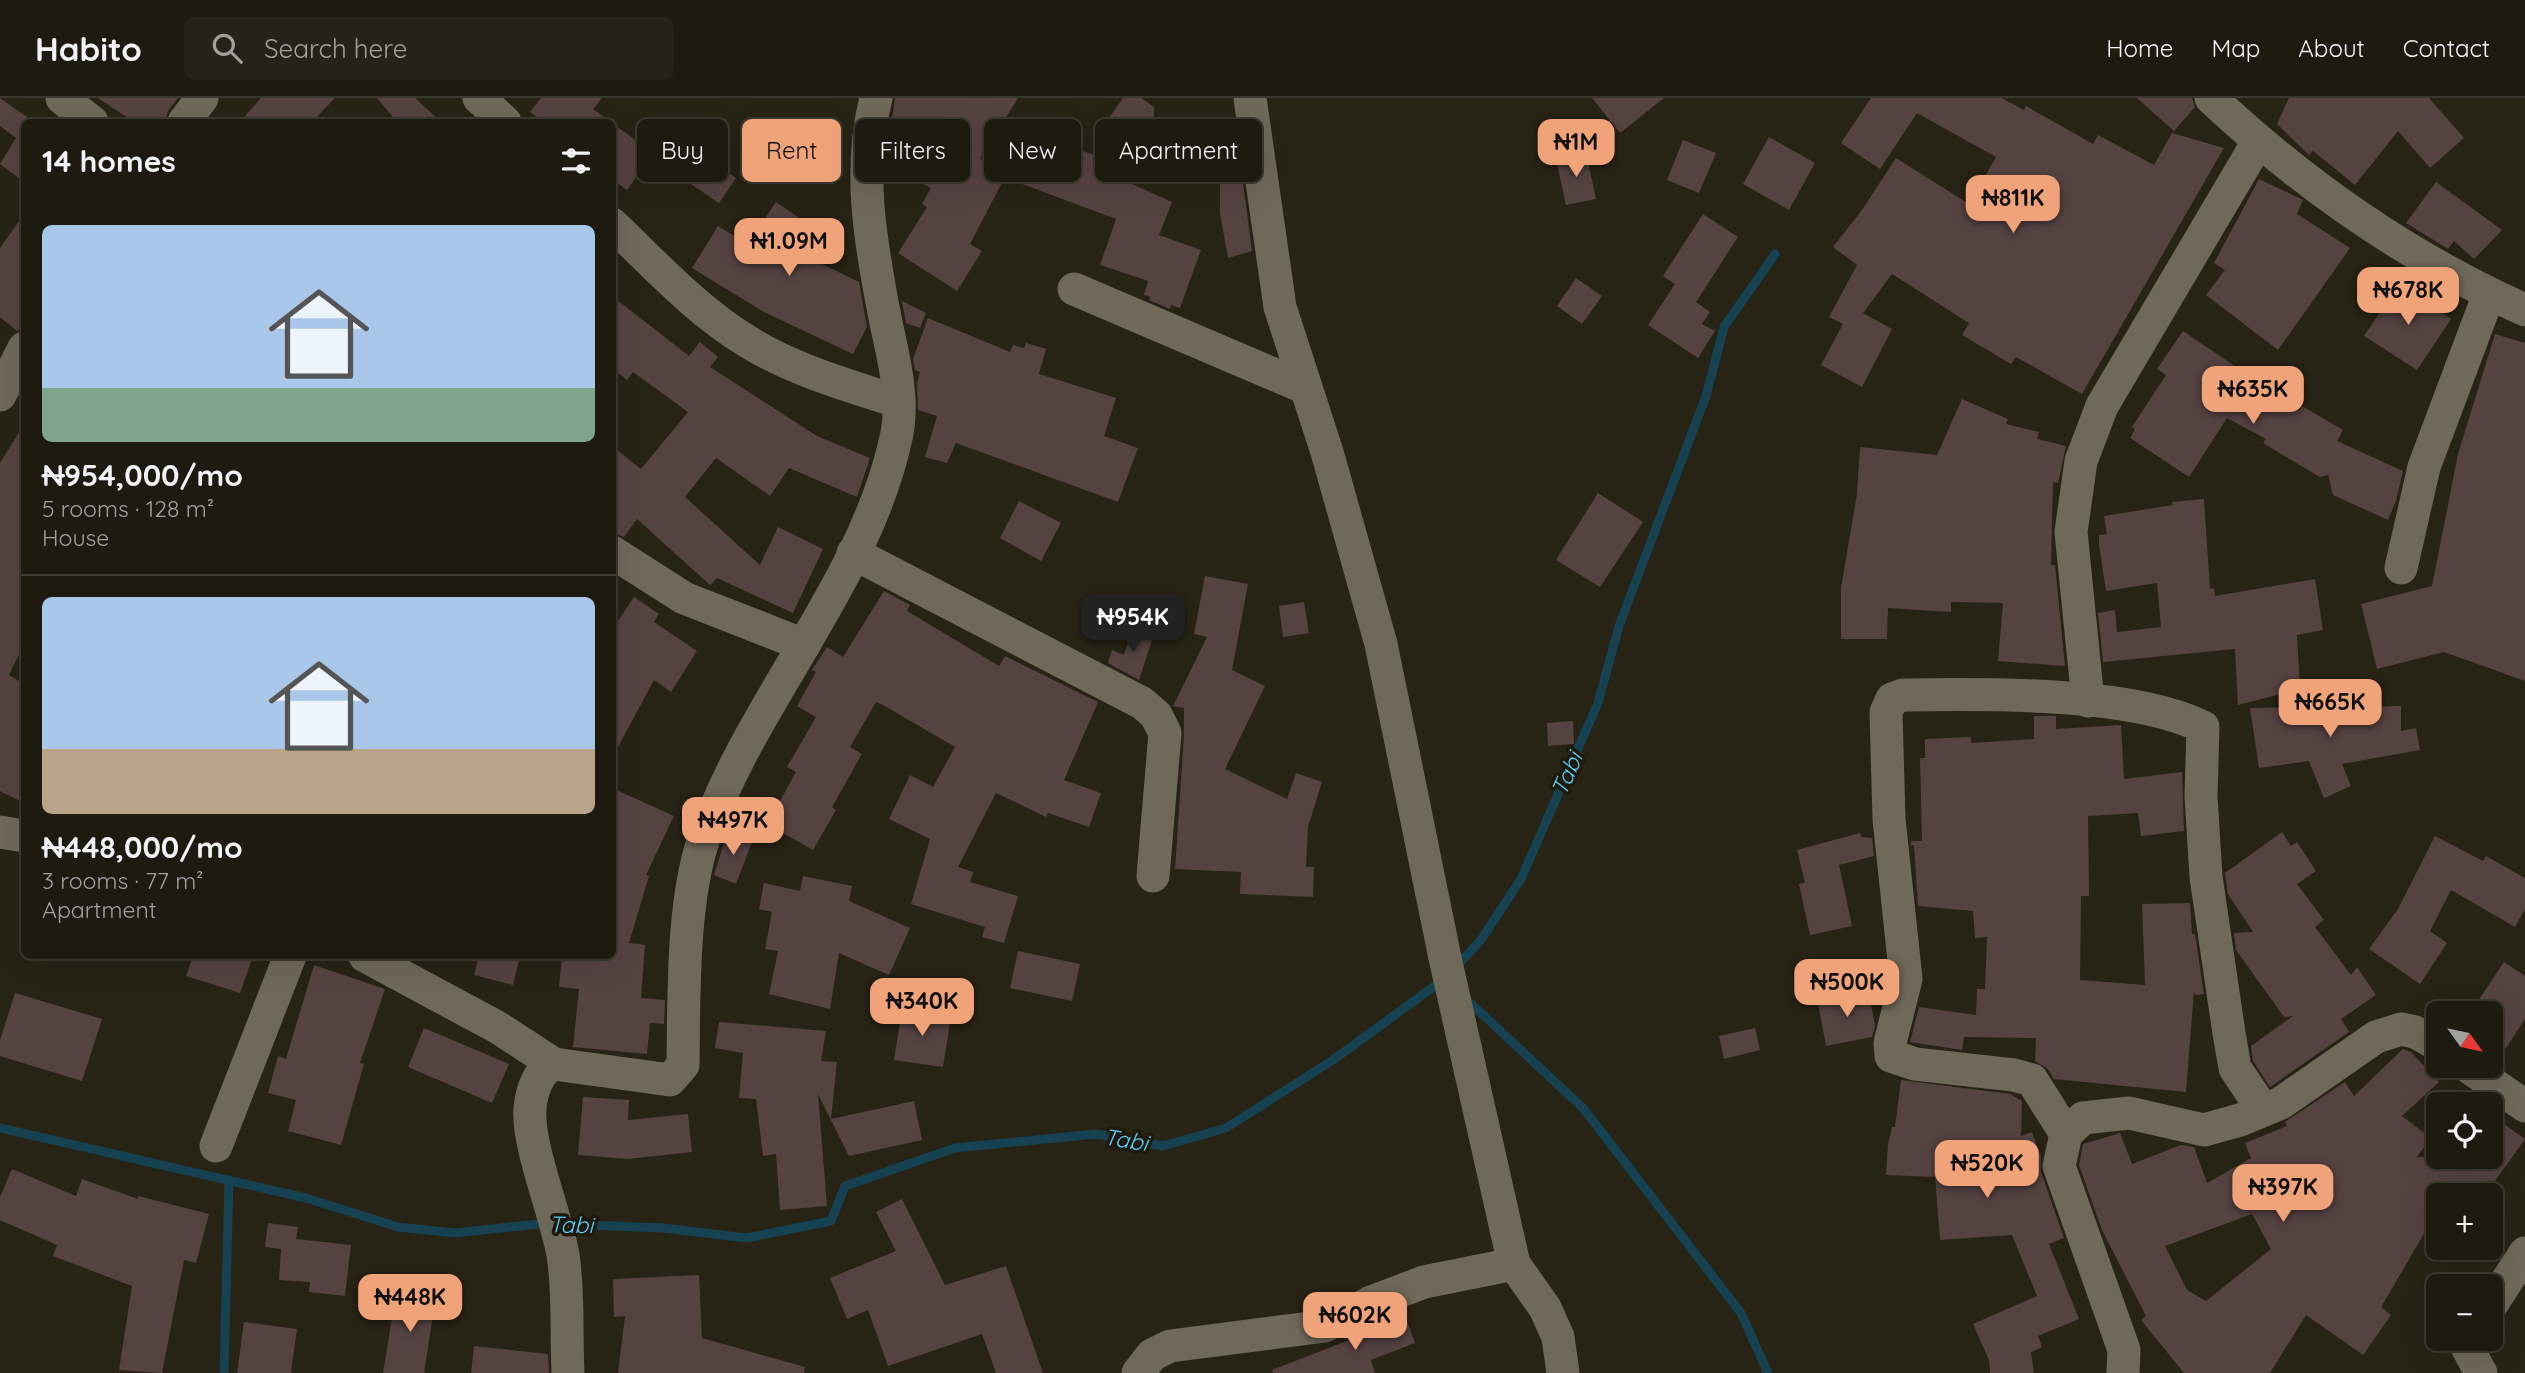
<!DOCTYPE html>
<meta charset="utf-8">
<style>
body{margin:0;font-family:Quicksand,sans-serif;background:#252319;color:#f1f3f6;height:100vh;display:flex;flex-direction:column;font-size:26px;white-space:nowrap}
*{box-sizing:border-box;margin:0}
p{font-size:23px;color:#a0a19f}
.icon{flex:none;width:38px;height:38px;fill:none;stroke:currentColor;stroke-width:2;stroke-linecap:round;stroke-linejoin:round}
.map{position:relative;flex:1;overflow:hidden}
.sheet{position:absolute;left:21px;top:21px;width:595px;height:840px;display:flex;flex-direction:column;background:#1d1a10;border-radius:10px;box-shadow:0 7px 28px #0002,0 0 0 2px #3b3830}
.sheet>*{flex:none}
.banner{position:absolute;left:637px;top:21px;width:665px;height:63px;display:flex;gap:14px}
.needle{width:46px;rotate:123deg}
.controls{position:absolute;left:2426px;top:903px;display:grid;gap:14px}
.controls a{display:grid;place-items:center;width:77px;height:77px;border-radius:10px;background:#1d1a10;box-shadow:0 7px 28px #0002,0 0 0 2px #3b3830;font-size:35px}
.price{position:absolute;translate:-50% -60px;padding:0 16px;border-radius:14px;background:#f0a279;color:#111;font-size:23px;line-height:46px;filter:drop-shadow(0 2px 4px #0008)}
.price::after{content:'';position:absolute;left:50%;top:42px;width:21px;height:16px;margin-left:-10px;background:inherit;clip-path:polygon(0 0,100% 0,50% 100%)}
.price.on{background:#222;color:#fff}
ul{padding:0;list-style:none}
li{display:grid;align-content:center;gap:14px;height:371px;padding:0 21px}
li+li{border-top:2px solid #3b3830}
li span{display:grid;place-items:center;height:217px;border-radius:10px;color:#555}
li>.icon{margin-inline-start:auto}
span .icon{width:126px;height:126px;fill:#fffc;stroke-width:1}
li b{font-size:30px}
h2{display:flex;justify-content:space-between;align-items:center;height:84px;padding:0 21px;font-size:30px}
.tag{padding:0 24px;border-radius:10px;background:#1d1a10;box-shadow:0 7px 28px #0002,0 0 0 2px #3b3830;font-size:24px;line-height:63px}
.tag.on{background:#f0a279;color:#111}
header{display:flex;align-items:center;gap:42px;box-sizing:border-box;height:98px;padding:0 35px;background:#1d1a10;border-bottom:2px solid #3b3830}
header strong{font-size:33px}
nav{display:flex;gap:38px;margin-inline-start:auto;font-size:24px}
.search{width:490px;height:63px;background:#252319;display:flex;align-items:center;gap:18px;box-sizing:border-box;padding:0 24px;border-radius:10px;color:#a0a19f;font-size:26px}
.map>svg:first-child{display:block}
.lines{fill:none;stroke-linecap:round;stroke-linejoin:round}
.stream{stroke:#154151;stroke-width:9}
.building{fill:#554342;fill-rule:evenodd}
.street{stroke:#6f695a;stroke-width:33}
.labels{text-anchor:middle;stroke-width:7;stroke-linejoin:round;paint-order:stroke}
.water-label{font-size:23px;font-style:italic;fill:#58cff9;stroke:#1e190c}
</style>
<header>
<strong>Habito</strong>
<div class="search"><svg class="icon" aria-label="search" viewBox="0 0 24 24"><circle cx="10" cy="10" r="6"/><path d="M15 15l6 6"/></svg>Search here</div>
<nav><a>Home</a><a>Map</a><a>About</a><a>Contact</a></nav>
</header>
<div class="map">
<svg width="2525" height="1275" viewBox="0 0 2525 1275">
<rect width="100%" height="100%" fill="#272315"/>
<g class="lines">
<g class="stream">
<path d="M 1455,870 L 1481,842 L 1521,781 L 1598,605 L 1619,528 L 1706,298 L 1724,229 L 1775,156"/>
<path d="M 1466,901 L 1583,1010 L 1741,1215 L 1768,1275"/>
<path d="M 0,1030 L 306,1100 L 398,1129 L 455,1135 L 548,1125"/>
<path d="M 562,1126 L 663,1130 L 747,1140 L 831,1123 L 845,1088 L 955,1050 L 1096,1036 L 1163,1048 L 1226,1030 L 1333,962 L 1443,882"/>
<path d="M 224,1275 L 229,1082"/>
</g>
</g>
<g class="building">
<path d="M 0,0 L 31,22 L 24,24 L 24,84 L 0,66 L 16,40 L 0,28 Z"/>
<path d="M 98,0 L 178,0 L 168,13 L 165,24 L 134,24 Z"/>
<path d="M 261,0 L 335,0 L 312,24 L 240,24 Z"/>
<path d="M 377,0 L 415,0 L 441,24 L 397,24 Z"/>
<path d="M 541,0 L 602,0 L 593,11 L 611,24 L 544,24 L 530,14 Z"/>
<path d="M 895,0 L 1018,0 L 980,61 L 1007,75 L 970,146 L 982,153 L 957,193 L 898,155 L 927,109 L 922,106 L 931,90 L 896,72 L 907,50 L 888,46 Z"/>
<path d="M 1123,0 L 1141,0 L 1154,9 L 1154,18 L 1136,44 L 1107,23 Z"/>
<path d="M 1592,0 L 1664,0 L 1620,35 Z"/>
<path d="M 1871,0 L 2002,0 L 2024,12 L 2026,8 L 2093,46 L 2098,37 L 2154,67 L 2172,35 L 2224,50 L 2082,296 L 2016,259 L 2011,266 L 1962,237 L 1969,225 L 1892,176 L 1863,215 L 1892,231 L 1862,289 L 1821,267 L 1843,226 L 1829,219 L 1857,167 L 1833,149 L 1862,112 L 1896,60 L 1969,106 L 1996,59 L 1917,15 L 1880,71 L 1841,45 Z"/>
<path d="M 2137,0 L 2192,0 L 2195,9 L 2174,33 Z"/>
<path d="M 2289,0 L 2429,0 L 2464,40 L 2430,70 L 2398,33 L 2355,87 L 2313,53 L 2309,57 L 2277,26 Z"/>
<path d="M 612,25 L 653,55 L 627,92 L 612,81 Z"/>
<path d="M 1040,38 L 1120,66 L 1112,77 L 1172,104 L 1159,137 L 1201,152 L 1180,210 L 1171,207 L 1170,211 L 1149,202 L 1150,199 L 1144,197 L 1148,183 L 1100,167 L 1116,121 L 1022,86 Z"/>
<path d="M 1769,39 L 1815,65 L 1789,112 L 1743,86 Z"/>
<path d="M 1683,42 L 1716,55 L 1699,95 L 1667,82 Z"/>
<path d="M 687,47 L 736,80 L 719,105 L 670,72 Z"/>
<path d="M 1586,54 L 1596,101 L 1566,107 L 1556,61 Z"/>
<path d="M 1242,77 L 1252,153 L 1228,160 L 1220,115 L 1220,81 Z"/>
<path d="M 2259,81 L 2299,100 L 2303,102 L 2297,116 L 2350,150 L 2278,252 L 2206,197 L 2225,172 L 2214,165 Z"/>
<path d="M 2436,84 L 2502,132 L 2474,161 L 2454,143 L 2448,151 L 2406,125 Z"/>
<path d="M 776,104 L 836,145 L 822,166 L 859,184 L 867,229 L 853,256 L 764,214 L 692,170 L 718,128 L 748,146 Z"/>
<path d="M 24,116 L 24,231 L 17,233 L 0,219 L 0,150 Z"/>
<path d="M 1703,116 L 1738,139 L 1696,204 L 1710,214 L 1702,226 L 1715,233 L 1698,260 L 1648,227 L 1675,186 L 1663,178 Z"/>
<path d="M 1576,180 L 1602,198 L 1582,226 L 1557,208 Z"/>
<path d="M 2399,186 L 2451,221 L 2417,272 L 2364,238 Z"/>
<path d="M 612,198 L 689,258 L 700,244 L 718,259 L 710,269 L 817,338 L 870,360 L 857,399 L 789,370 L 770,398 L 716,360 L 685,399 L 760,467 L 778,429 L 823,451 L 793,515 L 717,480 L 710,487 L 637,421 L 624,439 L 612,435 L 612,348 L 641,371 L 688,314 L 633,274 L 627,282 L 612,270 Z"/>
<path d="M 902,203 L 926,215 L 920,230 L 906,225 Z"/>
<path d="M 928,220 L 1010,254 L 1013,247 L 1024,250 L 1026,245 L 1046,251 L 1039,276 L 1116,300 L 1104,338 L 1138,350 L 1118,404 L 956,345 L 947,365 L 925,359 L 937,318 L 918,312 L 917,285 L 920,274 L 915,272 L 913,261 Z"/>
<path d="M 2183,233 L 2300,312 L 2302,308 L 2343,332 L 2337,343 L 2403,373 L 2396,403 L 2388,422 L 2333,397 L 2328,377 L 2320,379 L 2263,345 L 2266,341 L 2227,320 L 2189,379 L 2130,340 L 2135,331 L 2132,329 L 2166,277 L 2157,271 Z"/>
<path d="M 2495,236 L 2525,245 L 2525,583 L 2444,554 L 2377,571 L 2361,506 L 2432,488 L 2458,356 Z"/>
<path d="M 1962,301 L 2008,321 L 2006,326 L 2039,334 L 2037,341 L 2066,348 L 2058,385 L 2053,384 L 2051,467 L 2055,467 L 2065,568 L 1998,563 L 2003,505 L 1951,504 L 1951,514 L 1888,510 L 1887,541 L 1841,541 L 1841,490 L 1857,396 L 1860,349 L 1937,357 Z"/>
<path d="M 24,326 L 24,546 L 9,577 L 24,586 L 24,705 L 0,693 L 0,365 Z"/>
<path d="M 1598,395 L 1643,424 L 1600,489 L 1556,462 Z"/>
<path d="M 2204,401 L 2210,491 L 2214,490 L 2215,498 L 2315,481 L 2323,532 L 2297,537 L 2300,591 L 2238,607 L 2235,551 L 2103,564 L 2098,515 L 2115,512 L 2117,534 L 2161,529 L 2157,485 L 2106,493 L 2099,447 L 2099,437 L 2107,436 L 2104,418 L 2173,407 L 2172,404 Z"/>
<path d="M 1019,403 L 1061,425 L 1041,463 L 1000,440 Z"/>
<path d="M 1205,478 L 1248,486 L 1232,572 L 1265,588 L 1225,671 L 1287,701 L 1296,675 L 1322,684 L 1308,729 L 1306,769 L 1314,769 L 1313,799 L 1240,796 L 1241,774 L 1175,771 L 1184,637 L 1184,610 L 1173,608 L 1207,539 L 1194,536 Z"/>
<path d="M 884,493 L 910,507 L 907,513 L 999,568 L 1005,558 L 1098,604 L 1064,682 L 1101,695 L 1089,729 L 1048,715 L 1046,719 L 996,695 L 958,769 L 973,774 L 970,784 L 1018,798 L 1004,845 L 982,839 L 985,829 L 911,806 L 930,741 L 889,721 L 910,677 L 933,689 L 955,649 L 883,607 L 876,604 L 850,649 L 862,656 L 832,709 L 836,712 L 813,752 L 767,726 L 796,674 L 787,669 L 816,619 L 797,608 L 816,574 L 812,572 L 827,549 L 843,559 Z"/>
<path d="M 634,499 L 659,516 L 654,524 L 697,553 L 671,594 L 654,582 L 612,660 L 612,532 Z"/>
<path d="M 1304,504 L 1309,535 L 1283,539 L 1279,508 Z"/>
<path d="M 1134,529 L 1154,536 L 1139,582 L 1108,565 L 1112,552 L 1124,557 Z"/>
<path d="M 2401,608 L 2401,633 L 2416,630 L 2420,652 L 2342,666 L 2351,688 L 2324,700 L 2309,663 L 2259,670 L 2250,610 L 2301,609 L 2301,615 L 2350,609 Z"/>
<path d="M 2034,618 L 2056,618 L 2056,631 L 2121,627 L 2124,681 L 2182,674 L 2184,733 L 2141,738 L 2138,715 L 2088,718 L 2089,798 L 2081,798 L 2080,882 L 2145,887 L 2142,806 L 2190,805 L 2192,836 L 2195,836 L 2204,896 L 2196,897 L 2194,893 L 2186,994 L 2054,981 L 2048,971 L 2035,963 L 2036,940 L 1964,939 L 1962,952 L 1910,944 L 1919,909 L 1976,917 L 1977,891 L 1985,891 L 1987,839 L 1975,840 L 1973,813 L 1918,808 L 1914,747 L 1911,748 L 1911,743 L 1922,743 L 1920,660 L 1925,660 L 1925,641 L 1971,639 L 1971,645 L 2034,641 Z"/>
<path d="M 1573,623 L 1574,646 L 1548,648 L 1547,625 Z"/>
<path d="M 612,690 L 674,718 L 646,777 L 649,778 L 629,845 L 645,847 L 641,900 L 665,902 L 664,926 L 650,925 L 647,956 L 573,949 L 579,891 L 559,889 L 562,858 L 612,858 Z"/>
<path d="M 728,732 L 752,744 L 736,786 L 714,777 Z"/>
<path d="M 2282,734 L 2291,748 L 2297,744 L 2316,773 L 2297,786 L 2324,822 L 2315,829 L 2351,877 L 2357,869 L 2376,897 L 2341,921 L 2349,934 L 2270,989 L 2253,963 L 2251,948 L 2293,918 L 2284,919 L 2236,852 L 2234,835 L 2253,834 L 2228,796 L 2225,775 Z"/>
<path d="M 1860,735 L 1861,739 L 1872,740 L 1874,758 L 1839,767 L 1852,828 L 1810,837 L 1799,786 L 1805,785 L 1797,752 Z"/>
<path d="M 2435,738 L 2483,763 L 2486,758 L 2525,780 L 2525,811 L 2515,829 L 2451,792 L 2430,833 L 2447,845 L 2420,886 L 2369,851 L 2398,811 Z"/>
<path d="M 803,778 L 852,788 L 849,803 L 910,830 L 889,877 L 839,855 L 830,911 L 769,896 L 778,853 L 765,851 L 772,814 L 759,811 L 764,785 L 800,793 Z"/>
<path d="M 1018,853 L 1080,866 L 1072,903 L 1010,890 Z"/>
<path d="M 193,858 L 253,858 L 240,895 L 186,878 Z"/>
<path d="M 479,858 L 520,858 L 513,887 L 474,877 Z"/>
<path d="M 2504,864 L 2525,878 L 2525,921 L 2496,965 L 2490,961 L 2490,915 L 2470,915 Z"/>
<path d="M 314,867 L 385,891 L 360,965 L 364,966 L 341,1047 L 288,1033 L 296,1002 L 268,995 L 278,958 L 286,961 Z"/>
<path d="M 15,895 L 102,921 L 82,983 L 0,958 L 0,942 Z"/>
<path d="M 1869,895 L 1875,928 L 1872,939 L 1826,948 L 1818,905 Z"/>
<path d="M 902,911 L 951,918 L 943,969 L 894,962 Z"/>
<path d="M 719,924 L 826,933 L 821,963 L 837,964 L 831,1021 L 914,1003 L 922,1042 L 849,1058 L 818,996 L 827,1108 L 780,1112 L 776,1056 L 763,1058 L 756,1001 L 739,1000 L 743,955 L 715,950 Z"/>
<path d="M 424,930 L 509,966 L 492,1005 L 408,969 Z"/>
<path d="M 1755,930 L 1760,952 L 1724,961 L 1719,938 Z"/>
<path d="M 2403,951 L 2411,954 L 2439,984 L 2402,1018 L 2431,1040 L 2417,1059 L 2490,1059 L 2490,1016 L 2525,1041 L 2485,1097 L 2438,1097 L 2438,1112 L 2381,1209 L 2391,1217 L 2363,1257 L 2306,1217 L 2270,1275 L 2184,1275 L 2141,1222 L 2146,1218 L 2102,1132 L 2079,1067 L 2083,1046 L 2120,1035 L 2132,1066 L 2181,1047 L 2194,1049 L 2207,1085 L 2251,1060 L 2245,1045 L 2287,1028 L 2285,1024 L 2345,984 L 2354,998 ZM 2252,1116 L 2271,1151 L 2206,1203 L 2187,1192 L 2165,1148 Z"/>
<path d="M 1901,982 L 2010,996 L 2022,1003 L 2021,1038 L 2032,1034 L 2041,1059 L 2041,1074 L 2064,1140 L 2049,1146 L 2079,1221 L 2038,1238 L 2042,1249 L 2031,1254 L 2034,1275 L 1990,1275 L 1989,1262 L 1973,1226 L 2037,1198 L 2012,1137 L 1940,1142 L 1935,1079 L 1886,1077 L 1888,1046 L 1892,1029 L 1895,1029 Z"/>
<path d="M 583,999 L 629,1002 L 628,1022 L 688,1016 L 692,1054 L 628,1061 L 578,1057 Z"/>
<path d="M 12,1071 L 76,1098 L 82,1081 L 138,1101 L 138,1098 L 209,1116 L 196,1165 L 184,1162 L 162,1275 L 119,1272 L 132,1188 L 53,1158 L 57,1147 L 0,1122 L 0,1099 Z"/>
<path d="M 902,1101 L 945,1187 L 1006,1168 L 1043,1275 L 996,1275 L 982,1236 L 888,1268 L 868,1212 L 847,1221 L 830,1180 L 896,1153 L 876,1114 Z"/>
<path d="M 268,1125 L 298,1129 L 296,1141 L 351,1147 L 345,1198 L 309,1194 L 310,1184 L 279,1182 L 281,1151 L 265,1149 Z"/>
<path d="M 699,1177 L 702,1240 L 805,1269 L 804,1275 L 618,1275 L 625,1218 L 614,1219 L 613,1181 Z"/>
<path d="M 396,1195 L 436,1198 L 424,1275 L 383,1275 Z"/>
<path d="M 1406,1220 L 1415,1245 L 1371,1262 L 1375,1275 L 1273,1275 L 1272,1272 Z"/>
<path d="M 244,1224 L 297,1231 L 291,1275 L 237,1275 Z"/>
<path d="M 474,1248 L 548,1256 L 549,1275 L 471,1275 Z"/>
</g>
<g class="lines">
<g class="street">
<path d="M 62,0 L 92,24"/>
<path d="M 479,0 L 505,24"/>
<path d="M 1250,0 L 1280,209 L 1327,354 L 1381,546 L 1445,860 L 1514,1166 L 1545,1210 L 1558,1239 L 1563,1275"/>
<path d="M 2211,0 C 2304,87 2408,160 2525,212"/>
<path d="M 184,24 L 202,0"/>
<path d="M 612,126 C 656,168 698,214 750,245 C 796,273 848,287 899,304"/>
<path d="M 1074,191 L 1306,290"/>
<path d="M 0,297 L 24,250"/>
<path d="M 612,454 L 684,500 L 804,547"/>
<path d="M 853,455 L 1142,605 L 1156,617 L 1165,635 L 1153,778"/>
<path d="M 2401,470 L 2424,369 L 2489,196"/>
<path d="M 2088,603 L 2071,434 L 2081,363 L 2102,308 L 2258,44"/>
<path d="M 0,734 L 24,738"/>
<path d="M 365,858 L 497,929 L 554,966"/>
<path d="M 2467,968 L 2525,1008"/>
<path d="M 2066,1036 L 2032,982 L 2014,977 L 1915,966 L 1891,958 L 1890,945 L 1906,881 L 1889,721 L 1886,614 L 1892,601 L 1903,597 C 1984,596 2132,593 2203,629 L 2201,698 L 2206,779 L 2229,935 L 2235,970 L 2263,1012"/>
<path d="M 216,1048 L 290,858"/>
<path d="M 2490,1209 L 2525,1155"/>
<path d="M 2472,1241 L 2468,1251 L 2481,1275"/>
<path d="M 568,1275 C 566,1236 569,1195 563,1157 C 556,1116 527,1047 530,1011 C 531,995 538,972 554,966 L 670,982 L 683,967 C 684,899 682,804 704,740 C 752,603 864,486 896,340 C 905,301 893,258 885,220 C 871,145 857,75 876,0"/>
<path d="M 1138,1275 L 1152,1257 L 1170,1248 L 1325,1228 L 1369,1205 L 1424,1184 L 1514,1166"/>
<path d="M 2123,1275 L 2124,1252 L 2059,1068 L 2066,1036 L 2083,1020 L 2129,1015 L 2204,1032 L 2240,1022 L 2281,1005 L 2376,939 L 2401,931 L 2415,934 L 2438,947"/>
</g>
</g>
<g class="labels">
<g class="water-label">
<text transform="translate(1567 676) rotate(-66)" y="8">Tabi</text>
<text transform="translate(1126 1042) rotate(9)" y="8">Tabi</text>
<text transform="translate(571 1127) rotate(1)" y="8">Tabi</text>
</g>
</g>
</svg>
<div class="controls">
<a><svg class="needle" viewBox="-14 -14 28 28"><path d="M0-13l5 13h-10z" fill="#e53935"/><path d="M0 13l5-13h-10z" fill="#a0a19f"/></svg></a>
<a><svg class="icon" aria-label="locate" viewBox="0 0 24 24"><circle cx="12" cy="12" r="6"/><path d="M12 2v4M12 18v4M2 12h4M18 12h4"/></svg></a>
<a>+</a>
<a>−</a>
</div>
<b class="price" style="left:1576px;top:81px">₦1M</b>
<b class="price" style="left:2013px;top:137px">₦811K</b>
<b class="price" style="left:789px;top:180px">₦1.09M</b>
<b class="price" style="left:2408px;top:229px">₦678K</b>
<b class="price" style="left:2253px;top:328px">₦635K</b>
<b class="price on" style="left:1133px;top:556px">₦954K</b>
<b class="price" style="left:2330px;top:641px">₦665K</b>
<b class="price" style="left:733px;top:759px">₦497K</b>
<b class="price" style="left:1847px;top:921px">₦500K</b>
<b class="price" style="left:922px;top:940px">₦340K</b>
<b class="price" style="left:1987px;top:1102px">₦520K</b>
<b class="price" style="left:2283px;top:1126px">₦397K</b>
<b class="price" style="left:410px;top:1236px">₦448K</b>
<b class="price" style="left:1355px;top:1254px">₦602K</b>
<div class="banner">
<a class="tag">Buy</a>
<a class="tag on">Rent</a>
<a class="tag">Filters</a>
<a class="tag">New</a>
<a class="tag">Apartment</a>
</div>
<section class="sheet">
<h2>14 homes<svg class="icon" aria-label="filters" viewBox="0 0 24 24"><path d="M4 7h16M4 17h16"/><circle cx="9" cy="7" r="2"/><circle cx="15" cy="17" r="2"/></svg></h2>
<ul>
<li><span style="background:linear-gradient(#a9c7e8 75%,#7fa58c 0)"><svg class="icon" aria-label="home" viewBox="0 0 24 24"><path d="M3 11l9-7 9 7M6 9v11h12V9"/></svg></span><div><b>₦954,000/mo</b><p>5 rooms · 128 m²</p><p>House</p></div></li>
<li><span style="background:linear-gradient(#a9c7e8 70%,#b9a48a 0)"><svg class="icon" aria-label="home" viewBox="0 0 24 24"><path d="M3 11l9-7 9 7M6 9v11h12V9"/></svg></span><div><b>₦448,000/mo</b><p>3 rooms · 77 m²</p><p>Apartment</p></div></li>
</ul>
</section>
</div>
